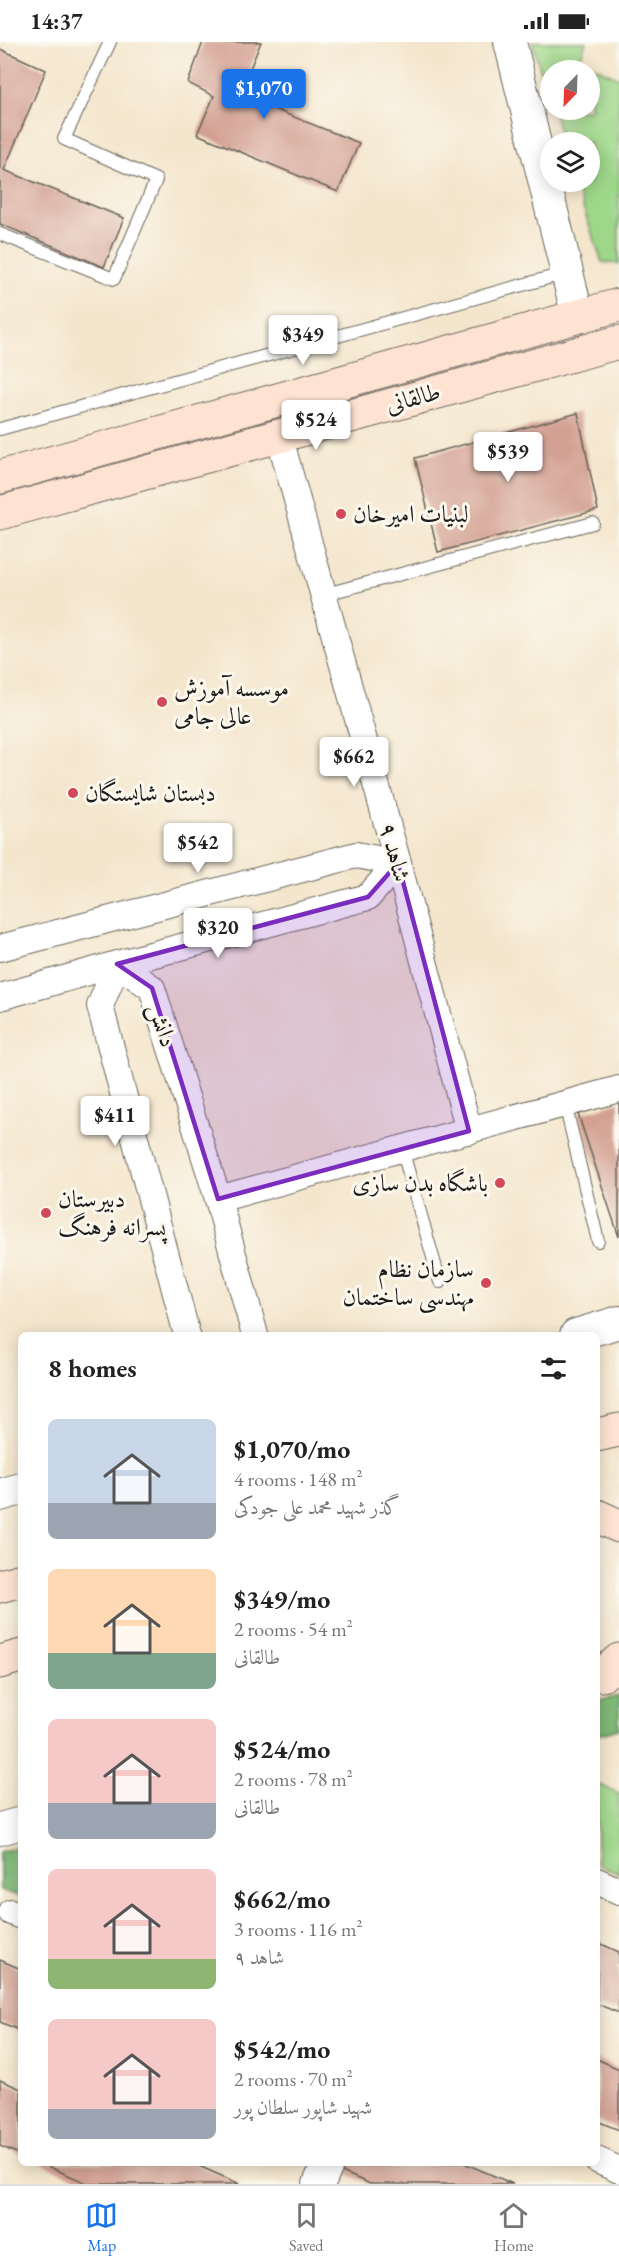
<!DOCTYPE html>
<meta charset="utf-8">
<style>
body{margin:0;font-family:"EB Garamond",Amiri,serif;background:#f2f2f2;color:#222;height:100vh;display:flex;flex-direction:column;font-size:22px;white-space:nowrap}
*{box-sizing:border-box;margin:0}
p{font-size:20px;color:#767676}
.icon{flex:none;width:33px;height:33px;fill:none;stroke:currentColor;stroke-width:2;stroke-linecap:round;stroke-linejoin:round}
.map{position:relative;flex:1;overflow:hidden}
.side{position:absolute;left:18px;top:1290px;width:582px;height:834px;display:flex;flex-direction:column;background:#fff;border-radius:9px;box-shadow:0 3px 15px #0003}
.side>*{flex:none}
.needle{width:39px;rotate:203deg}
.controls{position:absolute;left:540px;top:18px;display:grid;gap:12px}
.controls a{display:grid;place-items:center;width:60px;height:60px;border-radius:50%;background:#fff;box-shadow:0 3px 15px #0003;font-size:30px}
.price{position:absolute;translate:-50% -51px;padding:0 14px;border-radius:6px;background:#fff;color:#222;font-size:20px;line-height:39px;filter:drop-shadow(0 2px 3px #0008)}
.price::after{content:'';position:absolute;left:50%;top:36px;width:18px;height:14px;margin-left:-9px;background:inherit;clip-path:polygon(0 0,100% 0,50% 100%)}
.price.on{background:#1a73e8;color:#fff}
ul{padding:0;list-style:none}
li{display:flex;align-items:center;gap:18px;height:150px;padding:0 30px}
li span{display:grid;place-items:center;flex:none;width:168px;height:120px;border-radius:9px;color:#555}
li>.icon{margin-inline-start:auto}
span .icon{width:72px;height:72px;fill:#fffc;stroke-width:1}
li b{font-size:26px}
h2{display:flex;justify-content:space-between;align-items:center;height:72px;padding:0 30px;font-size:26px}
.status{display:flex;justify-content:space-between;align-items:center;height:42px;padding:0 30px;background:#fff;direction:ltr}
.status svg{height:16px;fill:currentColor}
.dock{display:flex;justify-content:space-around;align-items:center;height:84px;border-top:2px solid #e0e0e0;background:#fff;font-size:16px;color:#767676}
.dock a{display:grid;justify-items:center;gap:3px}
.dock .on{color:#1a73e8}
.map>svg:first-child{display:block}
.green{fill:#9ed78a;stroke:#5d7a53;stroke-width:1.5}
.forest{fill:#7eb876;stroke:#4d6a49;stroke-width:1.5}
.building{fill:#d3a093}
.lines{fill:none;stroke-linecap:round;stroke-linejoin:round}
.service-casing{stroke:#68635a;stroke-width:14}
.minor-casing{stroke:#68635a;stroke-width:28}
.tertiary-casing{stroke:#68635a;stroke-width:34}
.secondary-casing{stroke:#68635a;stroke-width:35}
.service{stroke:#fff;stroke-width:12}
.minor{stroke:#fff;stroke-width:26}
.tertiary{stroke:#fff;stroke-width:32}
.secondary{stroke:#fee3d2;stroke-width:33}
.marked{fill:#7b2cbf;fill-opacity:0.2;stroke:#7b2cbf;stroke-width:4.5;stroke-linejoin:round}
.poi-dot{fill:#d1495b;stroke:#fbf7ec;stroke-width:2}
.labels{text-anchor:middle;stroke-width:6;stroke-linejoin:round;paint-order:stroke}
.street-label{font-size:24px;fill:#1c1c1c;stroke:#fbf7ec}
.poi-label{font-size:24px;fill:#1c1c1c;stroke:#fbf7ec;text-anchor:start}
</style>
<div class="status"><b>14:37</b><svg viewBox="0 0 49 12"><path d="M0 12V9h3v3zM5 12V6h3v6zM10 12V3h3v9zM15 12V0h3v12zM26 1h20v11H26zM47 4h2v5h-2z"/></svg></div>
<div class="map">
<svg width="619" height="2142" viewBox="0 0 619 2142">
<rect width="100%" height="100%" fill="#fbf7ec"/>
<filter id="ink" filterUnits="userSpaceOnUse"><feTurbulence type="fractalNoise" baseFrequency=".0167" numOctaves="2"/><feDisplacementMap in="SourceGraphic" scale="12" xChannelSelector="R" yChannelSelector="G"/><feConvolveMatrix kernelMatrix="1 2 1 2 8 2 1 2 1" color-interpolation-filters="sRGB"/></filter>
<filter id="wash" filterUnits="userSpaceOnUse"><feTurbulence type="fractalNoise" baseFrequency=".008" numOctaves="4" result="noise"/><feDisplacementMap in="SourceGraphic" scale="24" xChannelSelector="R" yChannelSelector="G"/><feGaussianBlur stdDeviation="1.35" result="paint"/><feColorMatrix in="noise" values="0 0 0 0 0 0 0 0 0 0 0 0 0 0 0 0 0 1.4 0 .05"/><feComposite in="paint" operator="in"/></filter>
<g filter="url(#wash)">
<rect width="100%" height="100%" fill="#f4e6cd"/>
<g class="green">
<path d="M 532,0 L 586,0 L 580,18 L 619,36 L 619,222 L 602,220 L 574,140 L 590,140 L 590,100 L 562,100 L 553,68 L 590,68 L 590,28 L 550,28 L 550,61 Z"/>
<path d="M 597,1742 L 619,1751 L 619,1831 L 597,1822 Z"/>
</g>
<g class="forest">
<path d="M 619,1654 L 619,1687 L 597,1693 L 597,1659 Z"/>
<path d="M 21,1804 L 21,1855 L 0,1848 L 0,1810 Z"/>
</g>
<g id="blocks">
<g class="building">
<path d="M 203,0 L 261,0 L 239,53 L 359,101 L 338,150 L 197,92 L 214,54 L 188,41 Z"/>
<path d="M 0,7 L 46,28 L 4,128 L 124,176 L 104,225 L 0,182 Z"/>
<path d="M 578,371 L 598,468 L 438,510 L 415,416 Z"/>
<path d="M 619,1060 L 619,1195 L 578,1072 Z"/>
<path d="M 597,1900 L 619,1910 L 619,1971 L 597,1962 Z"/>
<path d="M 0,1918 L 21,1927 L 21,1989 L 0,1980 Z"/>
<path d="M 597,2017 L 619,2027 L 619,2088 L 597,2079 Z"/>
<path d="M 0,2038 L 21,2047 L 21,2113 L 0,2104 Z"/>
<path d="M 40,2121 L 192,2121 L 240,2142 L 89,2142 Z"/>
<path d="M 346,2121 L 464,2121 L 513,2142 L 370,2142 L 342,2130 Z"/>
</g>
</g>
</g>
<g filter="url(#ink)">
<use href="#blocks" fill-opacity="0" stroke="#68635a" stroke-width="1.5"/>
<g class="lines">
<g class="service-casing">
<g id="service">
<path d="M 0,192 L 114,237 L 156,138 L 64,97 L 110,0"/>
<path d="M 0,387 L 566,231"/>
<path d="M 322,553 L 593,481"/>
<path d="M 565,1062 L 598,1199"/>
<path d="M 402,1107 L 440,1240"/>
</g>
</g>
<g class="minor-casing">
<g id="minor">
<path d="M 279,393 L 398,821 L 469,1089"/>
<path d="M 0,906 L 356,813 L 398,821"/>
<path d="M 0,955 L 117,922 L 368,855 L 398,821"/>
<path d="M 218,1157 L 619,1047"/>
<path d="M 187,1293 L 100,964 L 117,922 L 152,946 L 218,1157 L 255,1293"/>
<path d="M 597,1839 L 619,1849"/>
<path d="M 11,1870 L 21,1874"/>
<path d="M 597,2118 L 619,2128"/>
</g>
</g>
<g class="tertiary-casing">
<g id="tertiary">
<path d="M 510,0 L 578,275"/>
<path d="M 576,1293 L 619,1280"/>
<path d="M 0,1453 L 21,1447"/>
<path d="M 0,1787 L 21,1781"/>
<path d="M 319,2142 L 328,2121"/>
</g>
</g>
<g class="secondary-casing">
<g id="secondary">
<path d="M 0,435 L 619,263"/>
<path d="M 0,471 L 619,300"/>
<path d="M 597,1393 L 619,1388"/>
<path d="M 597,1474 L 619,1484"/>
<path d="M 0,1544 L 21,1538"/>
<path d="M 0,1620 L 21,1614"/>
<path d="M 602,1633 L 619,1618"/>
</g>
</g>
<use href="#service" class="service"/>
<use href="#minor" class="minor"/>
<use href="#tertiary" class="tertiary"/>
<use href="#secondary" class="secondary"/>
</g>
</g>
<path class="marked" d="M 398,821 L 469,1089 L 218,1157 L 152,946 L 117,922 L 368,855 Z"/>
<g class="poi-dot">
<circle cx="341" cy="472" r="6"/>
<circle cx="162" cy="660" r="6"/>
<circle cx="73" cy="751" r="6"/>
<circle cx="500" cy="1141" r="6"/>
<circle cx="46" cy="1171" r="6"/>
<circle cx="486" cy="1241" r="6"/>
</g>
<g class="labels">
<g class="street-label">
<text transform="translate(413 356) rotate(-15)" y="8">طالقانی</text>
<text transform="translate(395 810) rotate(75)" y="8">شاهد ۹</text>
<text transform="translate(163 983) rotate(73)" y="8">دانش</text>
</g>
<g class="poi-label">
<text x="353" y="480">لبنیات امیر‌خان</text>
<text x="174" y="654">موسسه آموزش<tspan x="174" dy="28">عالی جامی</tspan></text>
<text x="85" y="759">دبستان شایستگان</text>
<text x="488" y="1149" text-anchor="end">باشگاه بدن سازی</text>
<text x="58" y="1165">دبیرستان<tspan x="58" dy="28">پسرانه فرهنگ</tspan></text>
<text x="474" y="1235" text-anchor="end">سازمان نظام<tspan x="474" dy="28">مهندسی ساختمان</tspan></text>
</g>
</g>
</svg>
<div class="controls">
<a><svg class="needle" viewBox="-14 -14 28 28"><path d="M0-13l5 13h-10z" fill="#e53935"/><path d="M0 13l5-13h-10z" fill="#767676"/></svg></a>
<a><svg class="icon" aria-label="layers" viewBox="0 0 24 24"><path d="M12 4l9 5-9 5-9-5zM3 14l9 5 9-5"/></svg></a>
</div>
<b class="price on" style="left:264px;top:78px">$1,070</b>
<b class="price" style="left:303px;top:324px">$349</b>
<b class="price" style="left:316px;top:409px">$524</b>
<b class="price" style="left:508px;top:441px">$539</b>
<b class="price" style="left:354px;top:746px">$662</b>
<b class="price" style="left:198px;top:832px">$542</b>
<b class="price" style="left:218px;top:917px">$320</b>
<b class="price" style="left:115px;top:1105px">$411</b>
<section class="side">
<h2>8 homes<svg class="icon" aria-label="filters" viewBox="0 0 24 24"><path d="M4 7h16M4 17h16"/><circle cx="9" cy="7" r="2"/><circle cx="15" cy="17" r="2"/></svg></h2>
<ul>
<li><span style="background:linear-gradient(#c9d6e8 70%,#9aa5b1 0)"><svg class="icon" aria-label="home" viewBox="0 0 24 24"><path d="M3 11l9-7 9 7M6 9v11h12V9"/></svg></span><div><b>$1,070/mo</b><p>4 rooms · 148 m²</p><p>گذر شهید محمد علی جودکی</p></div></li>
<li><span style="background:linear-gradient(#ffd9b3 70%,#7fa58c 0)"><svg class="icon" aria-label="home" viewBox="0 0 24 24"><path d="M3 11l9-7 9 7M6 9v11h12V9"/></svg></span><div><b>$349/mo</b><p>2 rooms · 54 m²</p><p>طالقانی</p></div></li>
<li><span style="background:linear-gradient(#f6c9c9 70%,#9aa5b1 0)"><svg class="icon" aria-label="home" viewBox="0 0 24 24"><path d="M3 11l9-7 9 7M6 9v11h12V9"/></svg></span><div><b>$524/mo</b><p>2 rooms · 78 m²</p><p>طالقانی</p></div></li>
<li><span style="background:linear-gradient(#f6c9c9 75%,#8fb573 0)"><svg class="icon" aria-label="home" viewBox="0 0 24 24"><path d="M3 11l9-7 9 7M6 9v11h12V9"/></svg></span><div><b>$662/mo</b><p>3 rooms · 116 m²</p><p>شاهد ۹</p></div></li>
<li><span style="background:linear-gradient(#f6c9c9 75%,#9aa5b1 0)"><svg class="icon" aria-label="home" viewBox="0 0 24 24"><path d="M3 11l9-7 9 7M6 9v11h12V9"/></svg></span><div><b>$542/mo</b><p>2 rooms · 70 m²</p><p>شهید شاپور سلطان پور</p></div></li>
</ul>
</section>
</div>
<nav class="dock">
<a class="on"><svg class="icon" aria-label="map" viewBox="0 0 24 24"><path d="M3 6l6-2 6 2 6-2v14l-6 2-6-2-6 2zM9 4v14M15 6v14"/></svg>Map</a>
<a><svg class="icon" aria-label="saved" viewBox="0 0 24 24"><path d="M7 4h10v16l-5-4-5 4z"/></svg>Saved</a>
<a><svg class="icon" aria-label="home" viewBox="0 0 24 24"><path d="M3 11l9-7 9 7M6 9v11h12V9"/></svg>Home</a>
</nav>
